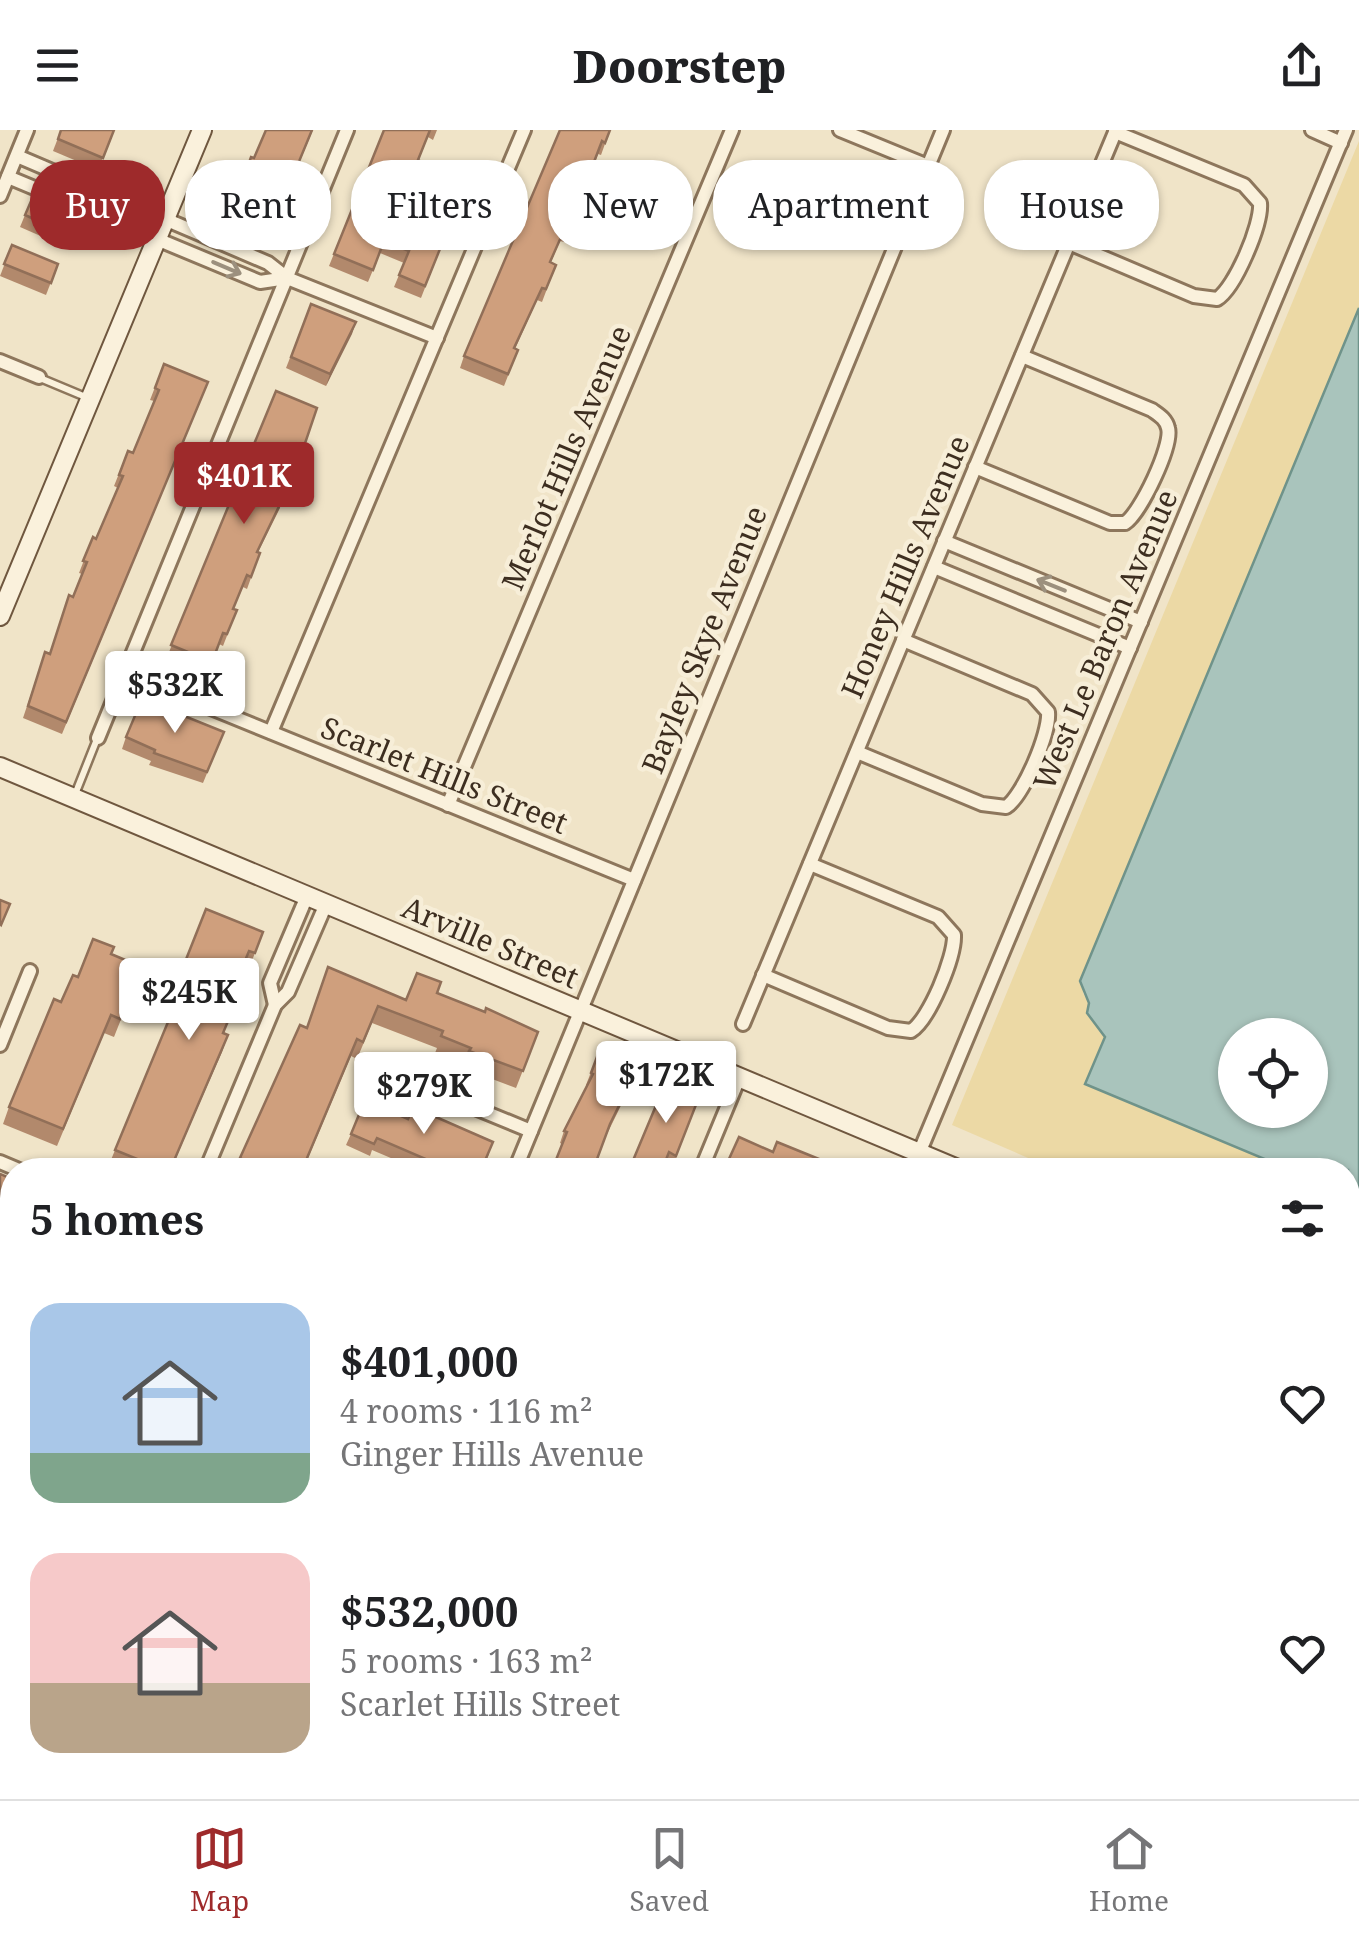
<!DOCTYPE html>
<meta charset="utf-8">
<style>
body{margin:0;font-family:"Noto Serif",serif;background:#f6f6f6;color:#202124;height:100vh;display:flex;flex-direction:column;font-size:38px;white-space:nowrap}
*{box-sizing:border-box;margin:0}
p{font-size:32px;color:#757577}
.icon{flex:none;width:55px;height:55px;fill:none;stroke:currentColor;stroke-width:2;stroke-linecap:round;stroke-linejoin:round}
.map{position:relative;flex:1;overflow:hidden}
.panel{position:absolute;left:0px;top:1028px;width:1360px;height:642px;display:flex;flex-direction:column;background:#fff;border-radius:40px 40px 0 0;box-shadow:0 2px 8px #0004}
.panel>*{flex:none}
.guide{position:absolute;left:30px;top:30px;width:1300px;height:90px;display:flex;gap:20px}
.tools{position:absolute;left:1218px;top:888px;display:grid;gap:20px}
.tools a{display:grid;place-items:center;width:110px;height:110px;border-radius:50%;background:#fff;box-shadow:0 2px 8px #0004;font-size:50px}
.price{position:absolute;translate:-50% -85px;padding:0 22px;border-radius:10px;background:#fff;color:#222;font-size:32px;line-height:65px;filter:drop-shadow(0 2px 5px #0008)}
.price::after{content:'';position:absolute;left:50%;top:60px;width:30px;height:22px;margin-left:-15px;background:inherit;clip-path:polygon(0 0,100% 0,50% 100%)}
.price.active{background:#9e2a2b;color:#fff}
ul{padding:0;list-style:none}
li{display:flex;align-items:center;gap:30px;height:250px;padding:0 30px}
li span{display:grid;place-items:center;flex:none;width:280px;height:200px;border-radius:30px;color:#555}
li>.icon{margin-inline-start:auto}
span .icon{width:120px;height:120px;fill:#fffc;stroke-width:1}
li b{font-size:42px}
h2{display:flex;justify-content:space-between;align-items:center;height:120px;padding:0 30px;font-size:42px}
.pill{padding:0 35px;border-radius:40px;background:#fff;box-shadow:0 2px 8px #0004;font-size:35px;line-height:90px}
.pill.active{background:#9e2a2b;color:#fff}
header{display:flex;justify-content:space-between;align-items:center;height:130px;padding:0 30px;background:#fff;font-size:45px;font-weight:800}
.dock{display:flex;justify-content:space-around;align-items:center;height:140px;border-top:2px solid #e0e0e0;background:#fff;font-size:28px;color:#757577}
.dock a{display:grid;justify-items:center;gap:5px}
.dock .active{color:#9e2a2b}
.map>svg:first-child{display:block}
.sand{fill:#ecd9a5}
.water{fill:#a9c4bc;stroke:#6f938a;stroke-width:2.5;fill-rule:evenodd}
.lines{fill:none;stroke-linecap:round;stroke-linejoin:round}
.lane-casing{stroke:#8d765c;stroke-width:11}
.street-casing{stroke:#8d765c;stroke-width:18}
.secondary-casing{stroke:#6f573f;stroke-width:22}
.lane{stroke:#faf1dc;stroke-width:6}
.street{stroke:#faf1dc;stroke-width:12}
.secondary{stroke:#faf1dc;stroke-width:18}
.wall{fill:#b2896c}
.shaded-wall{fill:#916f58}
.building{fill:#cf9f7d;stroke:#916f58;stroke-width:2.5}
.oneway{stroke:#9c907e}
.labels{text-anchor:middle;stroke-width:9;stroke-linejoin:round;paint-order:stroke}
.street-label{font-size:30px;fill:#3d2e20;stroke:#f7eed8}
</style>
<header><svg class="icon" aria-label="menu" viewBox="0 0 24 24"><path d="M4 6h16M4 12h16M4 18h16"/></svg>Doorstep<svg class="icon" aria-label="share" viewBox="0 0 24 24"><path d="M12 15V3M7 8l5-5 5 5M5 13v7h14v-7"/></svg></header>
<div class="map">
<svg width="1359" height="1669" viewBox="0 0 1359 1669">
<rect width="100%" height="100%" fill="#f0e4c8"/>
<path class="sand" d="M 1359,11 L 1359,178 L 1084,840 L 1083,863 L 1089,873 L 1235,980 L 1359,1014 L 1359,1171 L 1348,1166 L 1348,1040 L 1056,1040 L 952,995 Z"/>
<path class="water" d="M 1359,178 L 1359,1069 L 1348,1064 L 1348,1040 L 1291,1040 L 1085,954 L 1105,907 L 1087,883 L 1089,873 L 1080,851 ZM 1235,905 L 1310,905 L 1310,980 L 1235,980 Z"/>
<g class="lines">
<g class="lane-casing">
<g id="lane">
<path d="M 40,248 L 88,268"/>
<path d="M 74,667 L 97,609"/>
</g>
</g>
<g class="street-casing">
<g id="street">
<path d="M 840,0 L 928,36"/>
<path d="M 1312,0 L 1341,13"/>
<path d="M 17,26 L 268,133 L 287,148 L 437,208"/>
<path d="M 8,47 L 260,152 L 287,148"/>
<path d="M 0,66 L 27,0"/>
<path d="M 1069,113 L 1194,166 L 1217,169 C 1235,158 1262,94 1260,73 L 1244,55 L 1115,2"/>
<path d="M 0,231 L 39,247"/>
<path d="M 975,337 L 1110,393 L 1125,393 C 1140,384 1173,315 1168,298 C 1166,289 1159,285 1152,280 L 1022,226"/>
<path d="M 944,411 L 1141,492"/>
<path d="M 934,437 L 1130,518"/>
<path d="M 125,543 L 634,750"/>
<path d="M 271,602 L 524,0"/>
<path d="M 98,608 L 347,0"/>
<path d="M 857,622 L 982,674 L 1006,677 C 1023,666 1050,603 1048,582 L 1032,564 L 903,510"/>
<path d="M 448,675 L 732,0"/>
<path d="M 763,845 L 888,898 L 911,901 C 929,890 955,827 954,805 L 938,787 L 810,734"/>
<path d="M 275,875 L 270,853 L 307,766"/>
<path d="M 743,894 L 1116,0"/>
<path d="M 0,915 L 30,841"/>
<path d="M 397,946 L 531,1001"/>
<path d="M 0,1032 L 19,1040"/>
<path d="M 206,1040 L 275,875 L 288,862 L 326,774"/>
<path d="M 515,1040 L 943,0"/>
<path d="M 701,1040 L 739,948"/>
<path d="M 912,1040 L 1346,0"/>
<path d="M 1348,1304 L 1359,1277"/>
<path d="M 0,1533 L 12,1503"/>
<path d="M 1348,1541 L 1359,1546"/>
<path d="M 118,1658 L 145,1669"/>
<path d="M 1209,1658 L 1238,1669"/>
<path d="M 255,1669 L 260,1658"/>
<path d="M 442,1669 L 447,1658"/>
<path d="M 647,1669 L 652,1658"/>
<path d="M 825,1669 L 829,1658"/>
<path d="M 1195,1669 L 1199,1658"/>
</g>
</g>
<g class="secondary-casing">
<g id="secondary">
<path d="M 0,486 L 202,0"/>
<path d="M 0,637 L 960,1040"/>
<path d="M 1348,1201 L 1359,1206"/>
</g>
</g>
<use href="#lane" class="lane"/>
<use href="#street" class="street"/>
<use href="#secondary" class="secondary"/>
</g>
<g class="wall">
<path d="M 61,0 L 114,0 L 98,40 L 53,21 Z"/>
<path d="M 313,0 L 267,109 L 228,93 L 251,27 L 254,28 Z"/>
<path d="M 384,0 L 437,0 L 433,10 L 428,7 L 418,31 L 418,44 L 408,67 L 404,65 L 395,88 L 444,109 L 421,168 L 394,157 L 404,133 L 380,123 L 368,152 L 329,136 Z"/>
<path d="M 610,0 L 601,25 L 598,24 L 564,112 L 560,111 L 551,132 L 556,135 L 542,172 L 537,170 L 515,219 L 518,220 L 504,256 L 460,238 L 464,226 Z"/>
<path d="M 25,85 L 78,95 L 68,118 L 20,97 Z"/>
<path d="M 12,115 L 58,134 L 46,165 L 0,146 Z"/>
<path d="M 311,174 L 356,192 L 326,256 L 286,238 Z"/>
<path d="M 164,234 L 208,252 L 62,604 L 23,588 L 45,522 L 49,524 L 82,444 L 79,443 L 93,407 L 96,409 L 118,358 L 114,356 L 128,321 L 133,323 L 154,271 L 150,270 Z"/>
<path d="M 276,261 L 317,278 L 295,343 L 290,341 L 281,364 L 280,378 L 258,422 L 260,423 L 247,459 L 243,457 L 233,479 L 237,480 L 223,516 L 219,514 L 207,544 L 167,527 Z"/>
<path d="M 224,602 L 203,653 L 149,635 L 151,631 L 122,619 L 126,607 Z"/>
<path d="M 206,779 L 263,802 L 248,841 L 242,838 L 230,869 L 224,903 L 228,905 L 171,1040 L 115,1040 L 108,1037 L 185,852 L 178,849 Z"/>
<path d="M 111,825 L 135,854 L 114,907 L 104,903 L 57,1016 L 3,994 L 9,977 L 61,872 L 78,847 Z"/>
<path d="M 328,837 L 406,870 L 437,863 L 538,902 L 516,958 L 463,938 L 464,935 L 435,923 L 437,918 L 372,893 L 357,929 L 351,926 L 303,1040 L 236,1040 L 240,1028 L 307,898 Z"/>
<path d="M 600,919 L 635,947 L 606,1006 L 562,1014 L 560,1013 L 564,1001 L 587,955 L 586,955 Z"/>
<path d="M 701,962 L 672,1038 L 664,1034 L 629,1040 Z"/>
<path d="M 351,1004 L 489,1024 L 482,1040 L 419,1040 L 372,1020 L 370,1026 L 346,1015 Z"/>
<path d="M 1359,1614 L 1359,1669 L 1308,1669 L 1310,1663 L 1296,1658 L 1348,1658 Z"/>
<path d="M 193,1658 L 226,1658 L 221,1669 L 205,1669 L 196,1665 L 197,1660 Z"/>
<path d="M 564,1658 L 588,1658 L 585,1666 Z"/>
<path d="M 683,1658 L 718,1669 L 678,1669 Z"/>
<path d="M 757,1658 L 798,1658 L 793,1669 Z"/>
<path d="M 1032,1658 L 1088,1658 L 1083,1669 L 1028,1669 Z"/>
</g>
<g class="shaded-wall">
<path d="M 356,192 L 352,204 L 326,256 L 330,244 Z"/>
<path d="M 228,905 L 222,922 L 170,1040 Z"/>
</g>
<g class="building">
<path d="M 61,0 L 114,0 L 103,28 L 58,9 Z"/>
<path d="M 266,0 L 312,0 L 272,97 L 232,81 L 251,27 L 254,28 Z"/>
<path d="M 384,0 L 430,0 L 418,30 L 422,32 L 413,55 L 408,53 L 395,88 L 444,109 L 425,156 L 399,145 L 409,121 L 384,111 L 373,140 L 334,124 Z"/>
<path d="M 560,0 L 610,0 L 605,13 L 602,11 L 568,100 L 565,98 L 550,132 L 556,135 L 546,159 L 542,158 L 514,218 L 518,220 L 508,244 L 464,226 Z"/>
<path d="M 35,62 L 82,83 L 72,106 L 25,85 Z"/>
<path d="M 12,115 L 58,134 L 51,153 L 4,134 Z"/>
<path d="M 311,174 L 356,192 L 330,244 L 291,227 Z"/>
<path d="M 164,234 L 208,252 L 66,592 L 28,576 L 45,522 L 50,524 L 69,465 L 73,467 L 87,432 L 83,431 L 93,407 L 96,409 L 123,346 L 119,345 L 128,321 L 133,323 L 159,260 L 155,258 Z"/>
<path d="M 276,261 L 317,278 L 299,331 L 294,329 L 280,364 L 284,366 L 257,422 L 260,423 L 251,447 L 247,445 L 233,479 L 237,480 L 227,504 L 223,503 L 212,532 L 171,515 Z"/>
<path d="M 142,569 L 224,602 L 207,642 L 154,623 L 155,620 L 126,607 Z"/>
<path d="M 0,770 L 10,774 L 1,795 L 0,794 Z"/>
<path d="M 206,779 L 263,802 L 255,823 L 249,821 L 229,869 L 236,872 L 223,903 L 228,905 L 170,1040 L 164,1040 L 115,1020 L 192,834 L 185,832 Z"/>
<path d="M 93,809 L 114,817 L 111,824 L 142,837 L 120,889 L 111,885 L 63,999 L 9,977 L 54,869 L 61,872 L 73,845 L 78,847 Z"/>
<path d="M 328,837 L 406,870 L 417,843 L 441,852 L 437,863 L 485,882 L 486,878 L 538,902 L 523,941 L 469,921 L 471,918 L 441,906 L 443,901 L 378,876 L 363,912 L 357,909 L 302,1040 L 241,1040 L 244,1030 L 240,1028 L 300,895 L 307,898 Z"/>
<path d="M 600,919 L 639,935 L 610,994 L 593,1040 L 552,1040 L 567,1002 L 564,1001 L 593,944 L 591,943 Z"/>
<path d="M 668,947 L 701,962 L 676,1026 L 669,1022 L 662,1040 L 629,1040 Z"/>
<path d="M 365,970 L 408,989 L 413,977 L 493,1012 L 481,1040 L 451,1040 L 377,1008 L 374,1014 L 351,1004 Z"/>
<path d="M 739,1007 L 773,1022 L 777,1012 L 841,1038 L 840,1040 L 724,1040 Z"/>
<path d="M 340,1031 L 359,1040 L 336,1040 Z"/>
<path d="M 0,1044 L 12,1049 L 12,1122 L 0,1151 Z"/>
<path d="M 12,1264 L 12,1412 L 6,1427 L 12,1429 L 3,1450 L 0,1449 L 0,1294 Z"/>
<path d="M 12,1589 L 12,1658 L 47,1658 L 42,1669 L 0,1669 L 0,1618 Z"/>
<path d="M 1348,1609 L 1359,1614 L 1359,1666 L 1356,1665 L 1355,1669 L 1325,1658 L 1348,1658 Z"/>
<path d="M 210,1658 L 225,1658 L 223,1663 Z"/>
<path d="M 294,1658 L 340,1658 L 335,1669 L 289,1669 Z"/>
<path d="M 375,1658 L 418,1658 L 413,1669 L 371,1669 Z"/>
<path d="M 513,1658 L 525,1658 L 542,1664 L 540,1669 L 509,1669 Z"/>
<path d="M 683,1658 L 722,1658 L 717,1669 L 695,1669 L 680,1663 Z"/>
<path d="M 757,1658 L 793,1658 L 788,1669 L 752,1669 Z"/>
<path d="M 866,1658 L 897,1658 L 893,1669 L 858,1669 L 860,1663 L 863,1664 Z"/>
<path d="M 1041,1658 L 1086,1658 L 1085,1661 L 1078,1658 L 1074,1669 L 1036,1669 Z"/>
<path d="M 472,1659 L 497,1669 L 468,1669 Z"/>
<path d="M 1113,1664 L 1126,1669 L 1111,1669 Z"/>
</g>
<defs><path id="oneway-shaft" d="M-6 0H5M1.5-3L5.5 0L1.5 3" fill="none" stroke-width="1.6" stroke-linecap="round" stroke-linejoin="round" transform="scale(2.5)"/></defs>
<g class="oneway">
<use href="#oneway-shaft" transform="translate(227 138) rotate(23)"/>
<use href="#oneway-shaft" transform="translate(1051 455) rotate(-158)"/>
</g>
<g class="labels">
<g class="street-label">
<text transform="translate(567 328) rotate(-67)" y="10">Merlot Hills Avenue</text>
<text transform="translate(906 437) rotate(-67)" y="10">Honey Hills Avenue</text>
<text transform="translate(705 510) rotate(-68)" y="10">Bayley Skye Avenue</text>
<text transform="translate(1106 510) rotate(-67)" y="10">West Le Baron Avenue</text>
<text transform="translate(444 646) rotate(22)" y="10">Scarlet Hills Street</text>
<text transform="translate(490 813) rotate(23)" y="10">Arville Street</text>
</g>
</g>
</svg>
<div class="tools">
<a><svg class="icon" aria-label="locate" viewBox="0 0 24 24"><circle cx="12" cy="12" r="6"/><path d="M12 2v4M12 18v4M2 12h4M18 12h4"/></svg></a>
</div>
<b class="price active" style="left:244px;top:397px">$401K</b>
<b class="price" style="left:175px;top:606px">$532K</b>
<b class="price" style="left:189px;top:913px">$245K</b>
<b class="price" style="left:666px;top:996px">$172K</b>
<b class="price" style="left:424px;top:1007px">$279K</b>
<div class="guide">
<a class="pill active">Buy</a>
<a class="pill">Rent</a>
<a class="pill">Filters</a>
<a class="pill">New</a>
<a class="pill">Apartment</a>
<a class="pill">House</a>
</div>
<section class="panel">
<h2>5 homes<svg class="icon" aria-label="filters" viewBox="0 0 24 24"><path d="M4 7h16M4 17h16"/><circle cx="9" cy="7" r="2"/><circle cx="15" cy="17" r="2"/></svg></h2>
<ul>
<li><span style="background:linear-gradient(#a9c7e8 75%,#7fa58c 0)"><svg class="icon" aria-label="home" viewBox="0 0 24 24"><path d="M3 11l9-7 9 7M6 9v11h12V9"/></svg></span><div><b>$401,000</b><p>4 rooms · 116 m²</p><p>Ginger Hills Avenue</p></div><svg class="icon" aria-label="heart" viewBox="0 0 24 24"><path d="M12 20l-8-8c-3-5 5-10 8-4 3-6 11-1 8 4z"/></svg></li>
<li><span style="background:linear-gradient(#f6c9c9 65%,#b9a48a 0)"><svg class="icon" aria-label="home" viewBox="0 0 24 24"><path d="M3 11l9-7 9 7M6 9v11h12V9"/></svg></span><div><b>$532,000</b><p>5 rooms · 163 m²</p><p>Scarlet Hills Street</p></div><svg class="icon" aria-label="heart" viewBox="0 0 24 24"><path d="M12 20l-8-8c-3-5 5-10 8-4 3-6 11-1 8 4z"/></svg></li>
</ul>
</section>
</div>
<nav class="dock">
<a class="active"><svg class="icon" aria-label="map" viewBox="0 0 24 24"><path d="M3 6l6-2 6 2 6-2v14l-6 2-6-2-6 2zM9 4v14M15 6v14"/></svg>Map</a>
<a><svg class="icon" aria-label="saved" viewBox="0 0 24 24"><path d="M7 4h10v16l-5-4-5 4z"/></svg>Saved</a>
<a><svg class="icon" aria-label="home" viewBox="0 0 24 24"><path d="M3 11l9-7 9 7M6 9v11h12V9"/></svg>Home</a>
</nav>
